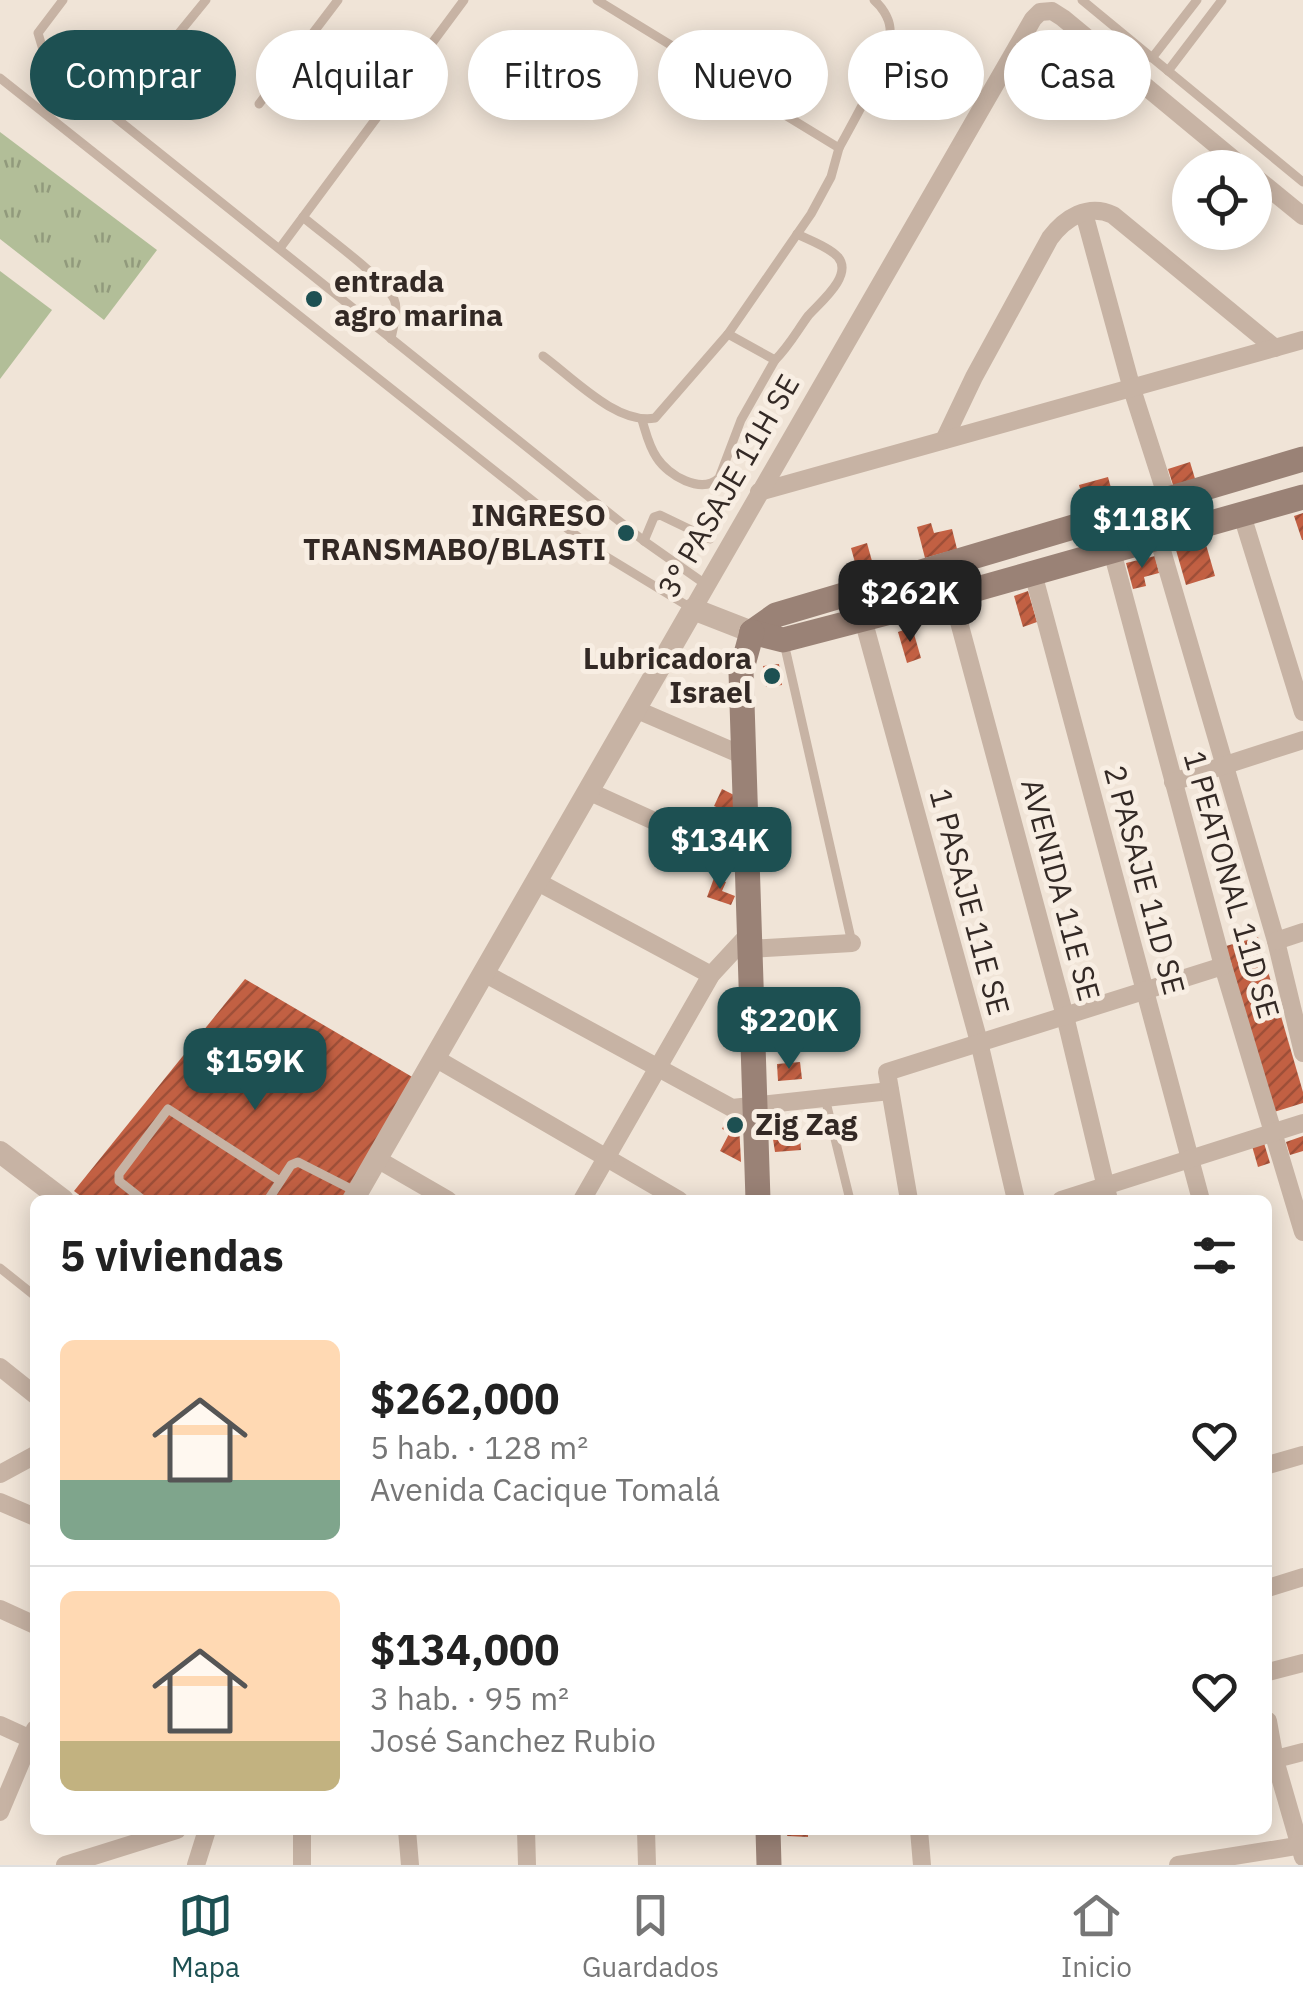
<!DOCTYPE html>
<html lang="es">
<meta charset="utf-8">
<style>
body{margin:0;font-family:"IBM Plex Sans",sans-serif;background:#f6f6f6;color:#222;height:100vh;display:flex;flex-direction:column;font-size:38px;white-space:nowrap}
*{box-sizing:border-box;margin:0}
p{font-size:32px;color:#767676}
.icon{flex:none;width:55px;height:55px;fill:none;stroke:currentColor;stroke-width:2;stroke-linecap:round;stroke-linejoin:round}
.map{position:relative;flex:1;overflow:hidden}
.details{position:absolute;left:30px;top:1195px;width:1242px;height:640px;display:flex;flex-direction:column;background:#fff;border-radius:15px;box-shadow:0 5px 25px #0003}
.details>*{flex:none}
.banner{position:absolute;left:30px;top:30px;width:1245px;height:90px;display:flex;gap:20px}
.buttons{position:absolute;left:1172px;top:150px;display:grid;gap:20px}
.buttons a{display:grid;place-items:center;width:100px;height:100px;border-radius:50%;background:#fff;box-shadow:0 5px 25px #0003;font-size:50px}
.price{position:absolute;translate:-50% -85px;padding:0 22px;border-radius:20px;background:#1d5052;color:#fff;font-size:32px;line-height:65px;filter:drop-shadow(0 2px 5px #0008)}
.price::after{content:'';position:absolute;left:50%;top:60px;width:30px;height:22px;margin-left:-15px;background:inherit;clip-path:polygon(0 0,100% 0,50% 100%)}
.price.selected{background:#222;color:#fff}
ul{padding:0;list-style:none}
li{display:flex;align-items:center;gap:30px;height:250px;padding:0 30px}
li+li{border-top:2px solid #e0e0e0}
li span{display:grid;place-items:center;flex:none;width:280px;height:200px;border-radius:15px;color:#555}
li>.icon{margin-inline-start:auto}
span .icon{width:120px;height:120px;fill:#fffc;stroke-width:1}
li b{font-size:42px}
h2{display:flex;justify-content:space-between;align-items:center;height:120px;padding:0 30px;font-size:42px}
.chip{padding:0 35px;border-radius:45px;background:#fff;box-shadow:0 5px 25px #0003;font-size:35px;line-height:90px}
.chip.selected{background:#1d5052;color:#fff}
.menu{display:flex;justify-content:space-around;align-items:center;height:140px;border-top:2px solid #e0e0e0;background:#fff;font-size:28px;color:#767676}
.menu a{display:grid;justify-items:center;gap:5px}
.menu .selected{color:#1d5052}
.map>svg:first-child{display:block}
.grass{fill:#b2be98}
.park{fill:url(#park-tufts)}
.building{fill:url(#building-hatch)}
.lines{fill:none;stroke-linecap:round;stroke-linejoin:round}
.service{stroke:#c7b3a4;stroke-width:9}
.minor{stroke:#c7b3a4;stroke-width:18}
.tertiary{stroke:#c7b3a4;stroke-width:22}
.secondary{stroke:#9a8276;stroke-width:25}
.poi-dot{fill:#1d5052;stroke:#f8eee3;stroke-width:4}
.labels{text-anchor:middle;stroke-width:10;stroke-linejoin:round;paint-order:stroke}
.poi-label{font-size:30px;font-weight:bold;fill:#332925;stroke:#f8eee3;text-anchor:start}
.street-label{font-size:30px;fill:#332925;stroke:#f8eee3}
</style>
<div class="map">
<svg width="1303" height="1865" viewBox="0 0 1303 1865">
<defs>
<pattern id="park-tufts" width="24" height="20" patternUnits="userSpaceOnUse" patternTransform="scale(2.5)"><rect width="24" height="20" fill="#b2be98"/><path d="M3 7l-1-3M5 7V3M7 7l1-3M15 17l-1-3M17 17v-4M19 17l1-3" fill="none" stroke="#919a7c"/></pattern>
<pattern id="building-hatch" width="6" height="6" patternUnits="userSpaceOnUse" patternTransform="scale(2.5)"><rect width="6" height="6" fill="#c26043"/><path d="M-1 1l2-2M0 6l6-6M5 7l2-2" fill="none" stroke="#9e4f38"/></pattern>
</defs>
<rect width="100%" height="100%" fill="#f0e4d7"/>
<path class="grass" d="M 0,271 L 52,310 L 0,379 Z"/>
<path class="park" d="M 0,132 L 157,250 L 104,320 L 0,239 Z"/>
<g class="building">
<path d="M 1190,462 L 1196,482 L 1173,485 L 1168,469 Z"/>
<path d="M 1108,477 L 1116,506 L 1087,514 L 1079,485 Z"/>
<path d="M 1303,513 L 1303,540 L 1302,540 L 1294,516 Z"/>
<path d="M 931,523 L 934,533 L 952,529 L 957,549 L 925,558 L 917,527 Z"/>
<path d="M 1205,541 L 1215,576 L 1186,585 L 1176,550 Z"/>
<path d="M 867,543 L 875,572 L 859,577 L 851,548 Z"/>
<path d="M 1155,556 L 1159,573 L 1144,577 L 1146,586 L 1133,589 L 1126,563 Z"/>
<path d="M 1028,591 L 1037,622 L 1023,627 L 1014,596 Z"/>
<path d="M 912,627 L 921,658 L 907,663 L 898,632 Z"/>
<path d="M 779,664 L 782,685 L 766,687 L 763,666 Z"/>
<path d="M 722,789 L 734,795 L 733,815 L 714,806 Z"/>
<path d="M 714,878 L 726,882 L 722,891 L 735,896 L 731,905 L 707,897 Z"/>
<path d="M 1258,937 L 1303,1092 L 1303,1103 L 1274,1112 L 1226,946 Z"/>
<path d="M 245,979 L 414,1078 L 343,1200 L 86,1200 L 74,1191 Z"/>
<path d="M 800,1062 L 802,1079 L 778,1081 L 777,1064 Z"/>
<path d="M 727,1118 L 739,1124 L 741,1162 L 720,1151 L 730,1132 L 722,1129 Z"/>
<path d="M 800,1136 L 801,1150 L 775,1152 L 773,1139 Z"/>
<path d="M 1303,1136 L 1303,1151 L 1290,1155 L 1286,1142 Z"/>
<path d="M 1264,1143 L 1270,1163 L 1258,1167 L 1252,1146 Z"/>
<path d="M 788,1830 L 808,1830 L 808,1837 L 787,1836 Z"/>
</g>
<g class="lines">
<g class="service">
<path d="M 63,0 L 38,33 L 47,63 L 644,541 L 708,586"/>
<path d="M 1082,0 L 1303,182"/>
<path d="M 1152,58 L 1197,0"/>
<path d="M 1168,71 L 1222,0"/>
<path d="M 0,78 L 592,548 L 691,608"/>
<path d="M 259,104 L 338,0"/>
<path d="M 112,115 L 206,0"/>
<path d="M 839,148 C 853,122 892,56 890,28 C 889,17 881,6 874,0"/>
<path d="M 303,217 C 325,236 381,275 394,299 C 399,310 393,327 391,339"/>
<path d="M 280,248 L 464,0"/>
<path d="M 543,356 C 573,378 617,425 655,418 L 728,334 L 811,214 L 831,177 L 839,148 L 597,0"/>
<path d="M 775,360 C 789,346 797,331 808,316 C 818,304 854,276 838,257 C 829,247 809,240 797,234"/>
<path d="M 642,420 C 646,433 649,447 657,458 C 668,475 701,495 719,478 L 741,420 L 775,360 L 728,334"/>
<path d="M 644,541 L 654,517 L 660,515 L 710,539"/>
<path d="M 784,643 L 852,943"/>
<path d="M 825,1098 L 850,1200"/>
<path d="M 143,1200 L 119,1181 L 119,1174 L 168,1109 L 280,1181"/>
<path d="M 268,1200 L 291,1165 L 298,1162 L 355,1191"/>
<path d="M 0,1268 L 35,1296"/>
</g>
<g class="minor">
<path d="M 1255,177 L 1303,216"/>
<path d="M 1084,213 L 1132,389 L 1167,498"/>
<path d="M 944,440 L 974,377 L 1050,238 C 1065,218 1088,203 1113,215 L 1275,348"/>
<path d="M 759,492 L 1303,340"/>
<path d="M 1242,515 L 1303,712"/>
<path d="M 1158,537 L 1276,941 L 1303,1053"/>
<path d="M 1112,551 L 1223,966 L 1303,1232"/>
<path d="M 1033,573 L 1201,1200"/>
<path d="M 952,596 L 1065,1016 L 1109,1200"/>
<path d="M 693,609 L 1033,19 L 1040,12 L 1052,11 L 1063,18 L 1244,168"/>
<path d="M 863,619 L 979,1042 L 1016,1200"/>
<path d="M 635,709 L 744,756"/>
<path d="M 1173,782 L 1303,740"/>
<path d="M 588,791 L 747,863"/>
<path d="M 536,881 L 711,975"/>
<path d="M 1276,941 L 1303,932"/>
<path d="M 749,949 L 852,943"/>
<path d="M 484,973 L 732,1108 L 890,1091"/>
<path d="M 435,1058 L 679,1200"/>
<path d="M 377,1159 L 448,1200"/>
<path d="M 582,1200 L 711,975 L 748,935"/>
<path d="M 909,1200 L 887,1072 L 1223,966"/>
<path d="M 1061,1200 L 1303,1123"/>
<path d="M 0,1367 L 35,1395"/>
<path d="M 1268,1465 L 1303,1455"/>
<path d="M 0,1474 L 35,1455"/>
<path d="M 0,1502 L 35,1517"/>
<path d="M 1268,1588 L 1303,1577"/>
<path d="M 0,1609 L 35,1625"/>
<path d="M 1268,1672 L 1303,1663"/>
<path d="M 1268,1721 L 1275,1760 L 1303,1857"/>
<path d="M 0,1725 L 35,1741"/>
<path d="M 1268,1761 L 1303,1752"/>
<path d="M 0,1812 L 35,1729"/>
<path d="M 302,1830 L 302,1865"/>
<path d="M 407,1830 L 410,1865"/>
<path d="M 526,1830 L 527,1865"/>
<path d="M 646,1830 L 647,1865"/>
<path d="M 919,1830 L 922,1865"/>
<path d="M 65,1865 L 177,1830"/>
<path d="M 196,1865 L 207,1830"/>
<path d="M 1178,1865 L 1303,1845"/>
</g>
<g class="tertiary">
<path d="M 0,1152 L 63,1200"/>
<path d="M 353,1200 L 693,609 L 752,632"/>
</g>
<g class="secondary">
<path d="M 752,632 L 776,615 L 1303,459"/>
<path d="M 752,632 L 783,640 L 952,596 L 1303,497"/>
<path d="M 752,632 L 741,672 L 758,1200"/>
<path d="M 768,1830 L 769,1865"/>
</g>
</g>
<g class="poi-dot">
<circle cx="314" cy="299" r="10"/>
<circle cx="626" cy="533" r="10"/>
<circle cx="772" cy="676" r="10"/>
<circle cx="735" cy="1125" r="10"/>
</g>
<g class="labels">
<g class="poi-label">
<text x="334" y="292">entrada<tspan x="334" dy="34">agro marina</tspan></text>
<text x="606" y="526" text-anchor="end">INGRESO<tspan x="606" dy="34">TRANSMABO/BLASTI</tspan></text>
<text x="752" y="669" text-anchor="end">Lubricadora<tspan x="752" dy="34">Israel</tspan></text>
<text x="755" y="1135">Zig Zag</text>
</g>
<g class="street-label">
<text transform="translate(729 486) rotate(-60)" y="10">3° PASAJE 11H SE</text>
<text transform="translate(1144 880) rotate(75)" y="10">2 PASAJE 11D SE</text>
<text transform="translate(1231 885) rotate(74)" y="10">1 PEATONAL 11D SE</text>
<text transform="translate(1060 890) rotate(75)" y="10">AVENIDA 11E SE</text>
<text transform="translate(969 902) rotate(75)" y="10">1 PASAJE 11E SE</text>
</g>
</g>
</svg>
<div class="buttons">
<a><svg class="icon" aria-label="locate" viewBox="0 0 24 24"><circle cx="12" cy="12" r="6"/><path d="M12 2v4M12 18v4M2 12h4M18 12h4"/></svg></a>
</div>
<b class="price" style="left:1142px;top:571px">$118K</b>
<b class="price selected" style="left:910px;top:645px">$262K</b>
<b class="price" style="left:720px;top:892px">$134K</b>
<b class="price" style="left:789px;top:1072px">$220K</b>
<b class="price" style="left:255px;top:1113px">$159K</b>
<div class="banner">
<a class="chip selected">Comprar</a>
<a class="chip">Alquilar</a>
<a class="chip">Filtros</a>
<a class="chip">Nuevo</a>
<a class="chip">Piso</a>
<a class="chip">Casa</a>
</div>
<section class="details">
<h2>5 viviendas<svg class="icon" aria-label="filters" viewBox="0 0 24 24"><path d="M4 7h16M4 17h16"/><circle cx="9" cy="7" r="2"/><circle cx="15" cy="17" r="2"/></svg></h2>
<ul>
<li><span style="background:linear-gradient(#ffd9b3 70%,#7fa58c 0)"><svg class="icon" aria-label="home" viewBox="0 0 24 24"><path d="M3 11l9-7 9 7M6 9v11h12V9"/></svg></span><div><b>$262,000</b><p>5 hab. · 128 m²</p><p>Avenida Cacique Tomalá</p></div><svg class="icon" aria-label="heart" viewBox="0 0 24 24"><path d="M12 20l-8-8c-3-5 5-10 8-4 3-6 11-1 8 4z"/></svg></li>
<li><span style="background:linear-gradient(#ffd9b3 75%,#c2b280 0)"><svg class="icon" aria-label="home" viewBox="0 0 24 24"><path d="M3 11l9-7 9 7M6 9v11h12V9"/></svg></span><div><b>$134,000</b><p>3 hab. · 95 m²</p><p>José Sanchez Rubio</p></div><svg class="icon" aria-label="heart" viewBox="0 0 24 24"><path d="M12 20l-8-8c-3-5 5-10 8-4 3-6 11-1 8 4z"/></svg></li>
</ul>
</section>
</div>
<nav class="menu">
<a class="selected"><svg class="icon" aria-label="map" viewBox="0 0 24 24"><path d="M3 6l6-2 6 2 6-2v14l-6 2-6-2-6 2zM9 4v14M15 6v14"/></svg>Mapa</a>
<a><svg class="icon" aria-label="saved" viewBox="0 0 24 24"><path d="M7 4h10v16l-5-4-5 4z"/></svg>Guardados</a>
<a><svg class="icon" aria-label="home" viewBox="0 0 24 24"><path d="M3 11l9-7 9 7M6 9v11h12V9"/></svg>Inicio</a>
</nav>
